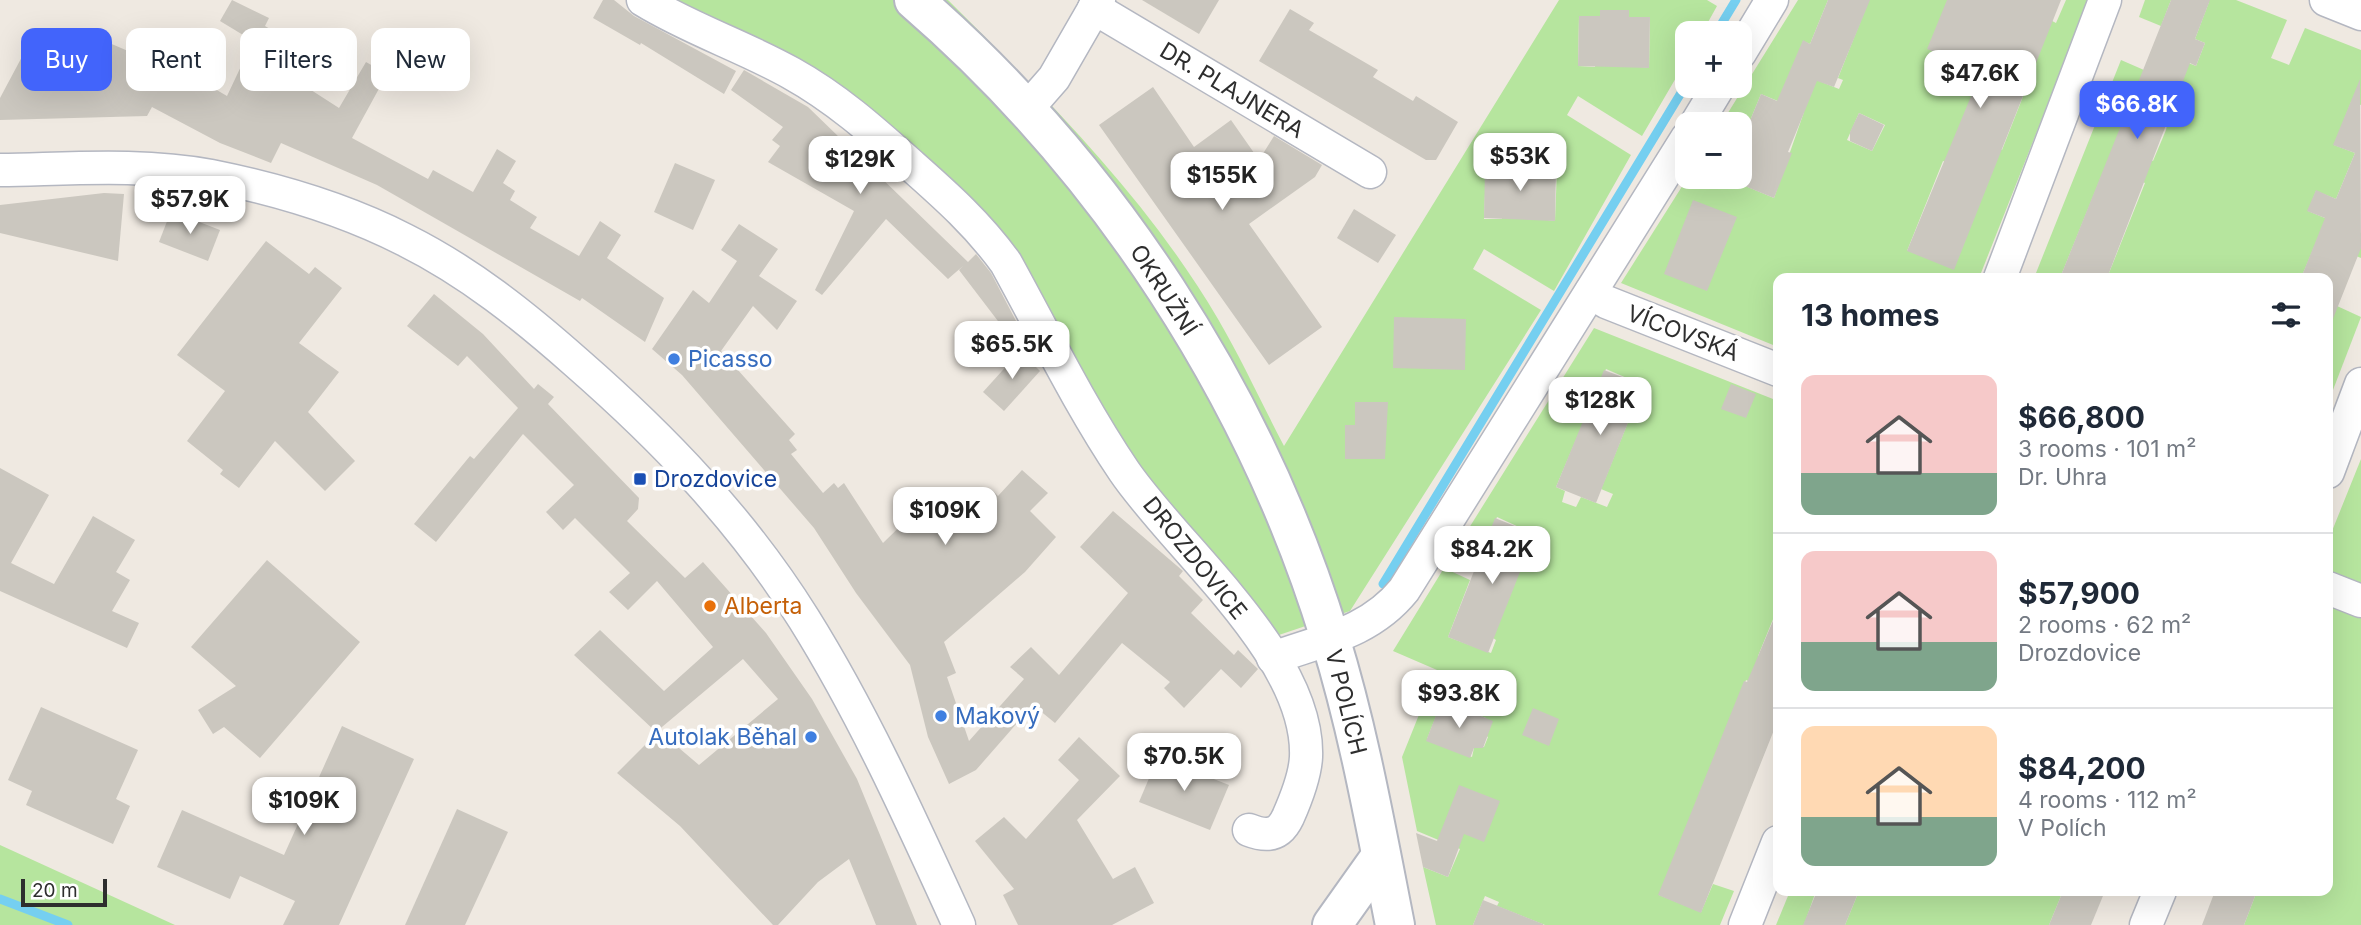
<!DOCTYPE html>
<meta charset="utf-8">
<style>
body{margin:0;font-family:Inter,sans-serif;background:#f2f2f3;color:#1f2937;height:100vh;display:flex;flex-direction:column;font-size:26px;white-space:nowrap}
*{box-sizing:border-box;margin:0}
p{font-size:23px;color:#747a83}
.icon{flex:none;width:38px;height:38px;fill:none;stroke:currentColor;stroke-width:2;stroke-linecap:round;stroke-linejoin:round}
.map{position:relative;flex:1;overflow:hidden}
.side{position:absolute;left:1773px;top:273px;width:560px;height:623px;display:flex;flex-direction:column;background:#fff;border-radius:14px;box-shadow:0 7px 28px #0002}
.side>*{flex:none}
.top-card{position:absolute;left:21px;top:28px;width:665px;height:63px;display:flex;gap:14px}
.buttons{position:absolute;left:1675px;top:21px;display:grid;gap:14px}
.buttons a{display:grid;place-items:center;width:77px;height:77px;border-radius:14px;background:#fff;box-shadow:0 7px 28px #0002;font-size:35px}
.scale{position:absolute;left:21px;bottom:18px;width:86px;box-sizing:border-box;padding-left:7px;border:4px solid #2e2e2e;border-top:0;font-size:19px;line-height:24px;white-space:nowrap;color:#2e2e2e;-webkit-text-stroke:5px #fff;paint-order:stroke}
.price{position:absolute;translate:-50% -60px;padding:0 16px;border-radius:14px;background:#fff;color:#222;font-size:23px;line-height:46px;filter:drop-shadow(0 2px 4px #0008)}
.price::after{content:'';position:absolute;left:50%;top:42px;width:21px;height:16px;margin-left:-10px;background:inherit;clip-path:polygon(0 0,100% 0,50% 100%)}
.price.selected{background:#4264fb;color:#fff}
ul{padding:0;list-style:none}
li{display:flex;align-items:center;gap:21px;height:175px;padding:0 28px}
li+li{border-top:2px solid #e0e1e3}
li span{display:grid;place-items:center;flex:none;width:196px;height:140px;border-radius:14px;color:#555}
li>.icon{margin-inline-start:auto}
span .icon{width:84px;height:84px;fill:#fffc;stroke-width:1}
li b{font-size:30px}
h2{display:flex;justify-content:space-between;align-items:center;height:84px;padding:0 28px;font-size:30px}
.chip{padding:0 24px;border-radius:14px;background:#fff;box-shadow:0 7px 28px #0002;font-size:24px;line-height:63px}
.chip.selected{background:#4264fb;color:#fff}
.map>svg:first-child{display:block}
.green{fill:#b6e59e;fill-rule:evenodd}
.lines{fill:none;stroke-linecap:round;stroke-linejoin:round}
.stream{stroke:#75cff0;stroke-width:9}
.building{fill:#cbc7bf}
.minor-casing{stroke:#b4b7c1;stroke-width:35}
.tertiary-casing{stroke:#b4b7c1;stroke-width:42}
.minor{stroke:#fff;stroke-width:32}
.tertiary{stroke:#fff;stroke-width:38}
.shop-dot{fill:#3f7fe0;stroke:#fff;stroke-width:2.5}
.transit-dot{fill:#1a4fb4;stroke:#fff;stroke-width:2.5}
.food-dot{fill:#e8710a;stroke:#fff;stroke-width:2.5}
.labels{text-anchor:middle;stroke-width:7;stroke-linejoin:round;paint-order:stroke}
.street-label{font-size:23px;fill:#2e2e2e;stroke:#fff}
.shop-label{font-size:23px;fill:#366cbe;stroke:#fff;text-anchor:start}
.transit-label{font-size:23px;fill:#164399;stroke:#fff;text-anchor:start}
.food-label{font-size:23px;fill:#c56008;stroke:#fff;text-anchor:start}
</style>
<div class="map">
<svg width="2361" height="925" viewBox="0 0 2361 925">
<rect width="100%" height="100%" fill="#efe9e1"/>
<g class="green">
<path d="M 657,0 L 948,0 C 1046,98 1147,198 1218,319 C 1242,360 1262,404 1284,446 L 1559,0 L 1707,0 L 1717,6 L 1702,33 L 1687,33 L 1687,59 L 1642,136 L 1578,96 L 1567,115 L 1631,155 L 1554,291 L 1484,249 L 1473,269 L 1541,310 L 1350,611 L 1273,637 L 1125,456 L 1000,233 L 856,101 ZM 1601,10 L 1629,10 L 1629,17 L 1650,17 L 1649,68 L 1596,61 L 1595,67 L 1578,66 L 1579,16 L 1600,16 ZM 1508,161 L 1557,168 L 1555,221 L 1502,214 L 1502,219 L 1484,219 L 1486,168 L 1507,169 Z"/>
<path d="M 1798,0 L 1828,0 L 1810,44 L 1803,41 L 1799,73 L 1839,89 L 1843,80 L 1838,78 L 1869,0 L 2012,0 L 2056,23 L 2066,0 L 2089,0 L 1979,278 L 1778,278 L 1778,347 L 1621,283 L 1688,177 L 1740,177 L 1740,174 L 1746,177 L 1743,185 L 1774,198 L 1804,112 L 1761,94 L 1740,145 L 1740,124 L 1721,124 ZM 2033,71 L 2002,150 L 1991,146 ZM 1859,113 L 1885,125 L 1872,151 L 1847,140 ZM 1943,161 L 1989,179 L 1907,251 Z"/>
<path d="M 2145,0 L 2171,0 L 2161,26 L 2139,17 Z"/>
<path d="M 2206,0 L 2236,0 L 2287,20 L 2271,58 L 2289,65 L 2305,28 L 2361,50 L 2361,105 L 2351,102 L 2334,145 L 2355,153 L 2336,199 L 2316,191 L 2308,211 L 2361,233 L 2361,258 L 2317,240 L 2301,278 L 2107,278 L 2145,183 L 2126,175 L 2103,172 L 2060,278 L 2034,278 L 2121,60 L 2144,70 L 2114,145 L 2153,161 L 2166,130 L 2181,60 L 2196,66 L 2205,43 L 2195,39 L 2209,2 Z"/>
<path d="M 2337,306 L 2361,317 L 2328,403 L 2328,330 Z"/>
<path d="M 1594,328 L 1778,401 L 1778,607 L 1758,656 L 1763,687 L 1746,680 L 1659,895 L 1701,912 L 1713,884 L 1734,891 L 1720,925 L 1545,925 L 1497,906 L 1499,902 L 1485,896 L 1473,925 L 1436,925 L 1423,867 L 1448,877 L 1460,849 L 1417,831 L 1402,757 L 1437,670 L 1393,651 L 1444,568 L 1470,580 L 1448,637 L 1491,653 L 1496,640 L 1493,638 L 1534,534 L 1497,517 L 1482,553 L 1459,544 ZM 1606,369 L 1643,385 L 1601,489 L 1613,494 L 1607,507 L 1581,497 L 1576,507 L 1562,502 L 1565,491 L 1556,487 ZM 1442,701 L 1486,718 L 1481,732 L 1488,737 L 1484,747 L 1474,748 L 1472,757 L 1427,739 Z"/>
<path d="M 2361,459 L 2361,925 L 2244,925 L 2257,891 L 2328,891 L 2328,768 L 2330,761 L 2328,759 L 2328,541 Z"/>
<path d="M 0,845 L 175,925 L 0,925 Z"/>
<path d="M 1790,891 L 1816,891 L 1804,925 L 1776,925 Z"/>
<path d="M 1859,891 L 2063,891 L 2049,925 L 1845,925 Z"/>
</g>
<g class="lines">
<g class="stream">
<path d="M 1716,33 L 1736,0"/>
<path d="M 1383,584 L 1687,83"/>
<path d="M 0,899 L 68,925"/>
</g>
</g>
<g class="building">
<path d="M 232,0 L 269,18 L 265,26 L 282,36 L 266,61 L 339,108 L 366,62 L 387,74 L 352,138 L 428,179 L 433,170 L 473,192 L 497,149 L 516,161 L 503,183 L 515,191 L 510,200 L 537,217 L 530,228 L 579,256 L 600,221 L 621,235 L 607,258 L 664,298 L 645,342 L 582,298 L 580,301 L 377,185 L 281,143 L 271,163 L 220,143 L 152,107 L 147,116 L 0,120 L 0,98 L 24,53 L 75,78 L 85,49 L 102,57 L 107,42 L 189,77 L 191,75 L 227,96 L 253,41 L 220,21 Z"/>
<path d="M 603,0 L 614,0 L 634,16 L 736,71 L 724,94 L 641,43 L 640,45 L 593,18 Z"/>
<path d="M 1142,0 L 1219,0 L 1199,34 Z"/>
<path d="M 1828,0 L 1870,0 L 1834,87 L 1817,81 L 1788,152 L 1792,153 L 1774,198 L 1740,184 L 1740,145 L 1761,94 L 1777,101 L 1803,40 L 1810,44 Z"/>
<path d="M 1947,0 L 2061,0 L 1954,270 L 1907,251 L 1981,72 L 1927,49 Z"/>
<path d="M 2171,0 L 2210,0 L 2195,39 L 2205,43 L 2196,66 L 2190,63 L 2107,278 L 2060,278 Z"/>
<path d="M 1290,9 L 1314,23 L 1309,30 L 1378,70 L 1373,77 L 1413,101 L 1416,96 L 1458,122 L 1436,160 L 1426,160 L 1259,61 Z"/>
<path d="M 1600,10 L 1629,10 L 1629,17 L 1650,17 L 1649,68 L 1578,66 L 1579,16 L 1600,16 Z"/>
<path d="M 744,70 L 808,107 L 968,262 L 976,254 L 991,273 L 1026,340 L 1017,346 L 959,270 L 963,266 L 948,279 L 886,219 L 822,295 L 815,290 L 854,211 L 768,162 L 780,146 L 772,140 L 783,127 L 731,90 Z"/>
<path d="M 2360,79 L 2361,248 L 2329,329 L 2328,278 L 2301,278 L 2325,218 L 2307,211 L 2316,190 L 2336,199 L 2355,153 L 2333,145 Z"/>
<path d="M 1153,87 L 1194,147 L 1231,120 L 1259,160 L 1274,136 L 1322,165 L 1315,177 L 1249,224 L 1322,327 L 1269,365 L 1099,125 Z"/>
<path d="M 1859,113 L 1884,125 L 1872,151 L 1850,141 L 1850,132 Z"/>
<path d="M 1507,162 L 1535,163 L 1535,170 L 1556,170 L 1555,221 L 1484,218 L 1485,168 L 1507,169 Z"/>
<path d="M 675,163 L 715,180 L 693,230 L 654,212 Z"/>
<path d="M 104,193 L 124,194 L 118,261 L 0,233 L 0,205 Z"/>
<path d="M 1693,200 L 1737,217 L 1707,291 L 1664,274 Z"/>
<path d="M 1354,209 L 1396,235 L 1378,263 L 1337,238 Z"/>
<path d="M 171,211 L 220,230 L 208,261 L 159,242 Z"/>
<path d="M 739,224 L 778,249 L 759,276 L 797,301 L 777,330 L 753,306 L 721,351 L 795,434 L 789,440 L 797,450 L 791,454 L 823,493 L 834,483 L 838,488 L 844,483 L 883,543 L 926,501 L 954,527 L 991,489 L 998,496 L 1022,470 L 1048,493 L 1030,511 L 1056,537 L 1025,572 L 944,642 L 956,673 L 947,677 L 969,741 L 1024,679 L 1010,667 L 1031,647 L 1059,675 L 1128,593 L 1080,547 L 1113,511 L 1183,571 L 1179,576 L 1203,600 L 1191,613 L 1234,655 L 1238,650 L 1258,669 L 1241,688 L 1221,669 L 1184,708 L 1164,688 L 1170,682 L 1122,643 L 1055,723 L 1033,705 L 976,770 L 949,784 L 928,737 L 910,665 L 856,593 L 814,528 L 682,375 L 652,349 L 693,290 L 709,303 L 737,261 L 721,250 Z"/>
<path d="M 266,241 L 309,274 L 315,267 L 342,288 L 299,343 L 339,372 L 308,412 L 355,461 L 325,491 L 275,441 L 239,488 L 220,474 L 223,470 L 187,441 L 225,391 L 177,355 Z"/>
<path d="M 434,294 L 483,334 L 534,389 L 538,384 L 554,397 L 548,404 L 639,498 L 638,509 L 627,521 L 685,578 L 703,562 L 766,633 L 812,699 L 857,779 L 917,925 L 876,925 L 849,859 L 818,882 L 778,925 L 773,925 L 680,826 L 617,773 L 659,731 L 699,765 L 778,699 L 743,659 L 656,732 L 574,655 L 600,630 L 664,691 L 713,647 L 657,581 L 628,610 L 609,592 L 630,573 L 575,518 L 563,530 L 546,512 L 574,485 L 523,434 L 436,542 L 414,524 L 470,456 L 474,459 L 518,408 L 467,356 L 458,366 L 407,326 Z"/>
<path d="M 1394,317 L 1466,319 L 1465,370 L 1393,368 Z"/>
<path d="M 1020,351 L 1040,371 L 1004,411 L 983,392 Z"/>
<path d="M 1604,370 L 1643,385 L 1596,503 L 1556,487 Z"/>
<path d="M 1731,384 L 1756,394 L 1746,418 L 1721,409 Z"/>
<path d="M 1355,402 L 1388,402 L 1385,459 L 1345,459 L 1345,425 L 1355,425 Z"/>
<path d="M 0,468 L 49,495 L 11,563 L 54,584 L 93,516 L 135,540 L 116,572 L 130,580 L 112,611 L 139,623 L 127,648 L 0,591 Z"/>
<path d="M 1495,518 L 1535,534 L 1488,653 L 1448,637 Z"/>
<path d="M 267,560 L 360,642 L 260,758 L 224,727 L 213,734 L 198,710 L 236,686 L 191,647 Z"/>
<path d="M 1778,609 L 1778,720 L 1701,913 L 1658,895 L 1744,681 L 1747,682 Z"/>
<path d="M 1442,700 L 1493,721 L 1483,748 L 1474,748 L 1470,758 L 1426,741 Z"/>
<path d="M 41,707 L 138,750 L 116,799 L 130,806 L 113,844 L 26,805 L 32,791 L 8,780 Z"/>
<path d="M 1533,708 L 1559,719 L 1549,746 L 1522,735 Z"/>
<path d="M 342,726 L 414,759 L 339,925 L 283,925 L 295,901 L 240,876 L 230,899 L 157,867 L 182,810 L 284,855 Z"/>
<path d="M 1079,737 L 1120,776 L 1077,820 L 1113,879 L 1135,867 L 1154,903 L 1112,925 L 1018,925 L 1003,895 L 1014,889 L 975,841 L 1004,817 L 1026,839 L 1079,780 L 1058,760 Z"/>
<path d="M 1158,757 L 1229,785 L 1210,830 L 1139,802 Z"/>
<path d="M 1459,785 L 1500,801 L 1484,842 L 1464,834 L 1448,877 L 1423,867 L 1416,833 L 1437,841 Z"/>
<path d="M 457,809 L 508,832 L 465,925 L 405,925 Z"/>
<path d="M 1817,891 L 1859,891 L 1845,925 L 1803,925 Z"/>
<path d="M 2063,891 L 2105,891 L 2091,925 L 2049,925 Z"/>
<path d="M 2215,891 L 2257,891 L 2244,925 L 2202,925 Z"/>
<path d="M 1483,900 L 1543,924 L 1543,925 L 1473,925 Z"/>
</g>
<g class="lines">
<g class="minor-casing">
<g id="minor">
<path d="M 643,0 C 690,29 743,46 791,73 C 836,98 872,130 910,164 C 945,195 978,224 1006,263 C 1044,332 1080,406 1124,471 C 1177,549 1310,656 1306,757 C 1305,777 1296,799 1288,817 C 1279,836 1267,837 1249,830"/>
<path d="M 2326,0 L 2361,14"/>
<path d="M 1094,8 L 1370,172"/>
<path d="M 1740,53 L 1772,0"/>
<path d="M 1026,110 L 1054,78 L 1099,0"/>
<path d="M 1696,124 L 1719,86"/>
<path d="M 0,170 C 70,169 142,163 211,176 C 276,189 346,210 405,240 C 469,272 524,316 577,363 C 664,439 742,520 804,619 C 864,715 912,822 959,925"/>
<path d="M 2000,278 L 2105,0"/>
<path d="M 1591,292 L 1606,302 L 1778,370"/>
<path d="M 2328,472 L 2361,384"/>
<path d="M 2328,588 L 2361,601"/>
<path d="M 1273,658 C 1323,640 1370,632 1404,590 L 1687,138"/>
<path d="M 1745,925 L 1778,842"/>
<path d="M 2146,925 L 2160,891"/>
</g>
</g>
<g class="tertiary-casing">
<g id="tertiary">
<path d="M 914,0 C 1107,167 1255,393 1330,638 C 1359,732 1376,829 1395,925"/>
<path d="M 1332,925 L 1381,856"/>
</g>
</g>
<use href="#minor" class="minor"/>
<use href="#tertiary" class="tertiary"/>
</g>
<g class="shop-dot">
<circle cx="674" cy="359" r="7"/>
<circle cx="941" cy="716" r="7"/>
<circle cx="811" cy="737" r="7"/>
</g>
<rect class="transit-dot" x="633" y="472" width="14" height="14" rx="3.5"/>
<circle class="food-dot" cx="710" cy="606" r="7"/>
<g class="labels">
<g class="street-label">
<text transform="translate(1232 90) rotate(31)" y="8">DR. PLAJNERA</text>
<text transform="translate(1164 290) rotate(57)" y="8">OKRUŽNÍ</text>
<text transform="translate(1683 333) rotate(21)" y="8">VÍCOVSKÁ</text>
<text transform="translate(1195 558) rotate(51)" y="8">DROZDOVICE</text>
<text transform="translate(1346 702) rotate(76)" y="8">V POLÍCH</text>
</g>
<g class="shop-label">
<text x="688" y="367">Picasso</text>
<text x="955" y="724">Makový</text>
<text x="797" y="745" text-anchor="end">Autolak Běhal</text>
</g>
<g class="transit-label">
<text x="654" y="487">Drozdovice</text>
</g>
<g class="food-label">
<text x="724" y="614">Alberta</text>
</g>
</g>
</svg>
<div class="buttons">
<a>+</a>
<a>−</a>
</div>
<div class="scale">20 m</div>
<b class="price" style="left:1980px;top:110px">$47.6K</b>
<b class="price selected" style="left:2137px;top:141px">$66.8K</b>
<b class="price" style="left:1520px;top:193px">$53K</b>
<b class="price" style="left:860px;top:196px">$129K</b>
<b class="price" style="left:1222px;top:212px">$155K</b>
<b class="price" style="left:190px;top:236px">$57.9K</b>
<b class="price" style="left:1012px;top:381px">$65.5K</b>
<b class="price" style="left:1600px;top:437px">$128K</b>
<b class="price" style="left:945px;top:547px">$109K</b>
<b class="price" style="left:1492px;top:586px">$84.2K</b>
<b class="price" style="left:1459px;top:730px">$93.8K</b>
<b class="price" style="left:1184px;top:793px">$70.5K</b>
<b class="price" style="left:304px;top:837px">$109K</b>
<div class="top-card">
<a class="chip selected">Buy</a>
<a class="chip">Rent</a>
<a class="chip">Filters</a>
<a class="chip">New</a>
</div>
<section class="side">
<h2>13 homes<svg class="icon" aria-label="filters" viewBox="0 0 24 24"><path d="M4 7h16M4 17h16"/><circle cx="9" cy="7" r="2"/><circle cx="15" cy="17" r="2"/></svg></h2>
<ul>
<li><span style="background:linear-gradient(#f6c9c9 70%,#7fa58c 0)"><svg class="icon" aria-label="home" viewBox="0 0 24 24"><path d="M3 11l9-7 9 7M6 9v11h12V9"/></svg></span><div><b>$66,800</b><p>3 rooms · 101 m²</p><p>Dr. Uhra</p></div></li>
<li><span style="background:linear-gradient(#f6c9c9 65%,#7fa58c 0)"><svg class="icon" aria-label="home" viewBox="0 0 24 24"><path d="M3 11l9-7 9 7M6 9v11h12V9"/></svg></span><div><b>$57,900</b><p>2 rooms · 62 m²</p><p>Drozdovice</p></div></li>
<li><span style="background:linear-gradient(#ffd9b3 65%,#7fa58c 0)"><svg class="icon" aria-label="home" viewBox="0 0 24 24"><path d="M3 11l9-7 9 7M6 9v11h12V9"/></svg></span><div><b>$84,200</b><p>4 rooms · 112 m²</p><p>V Polích</p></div></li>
</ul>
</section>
</div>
